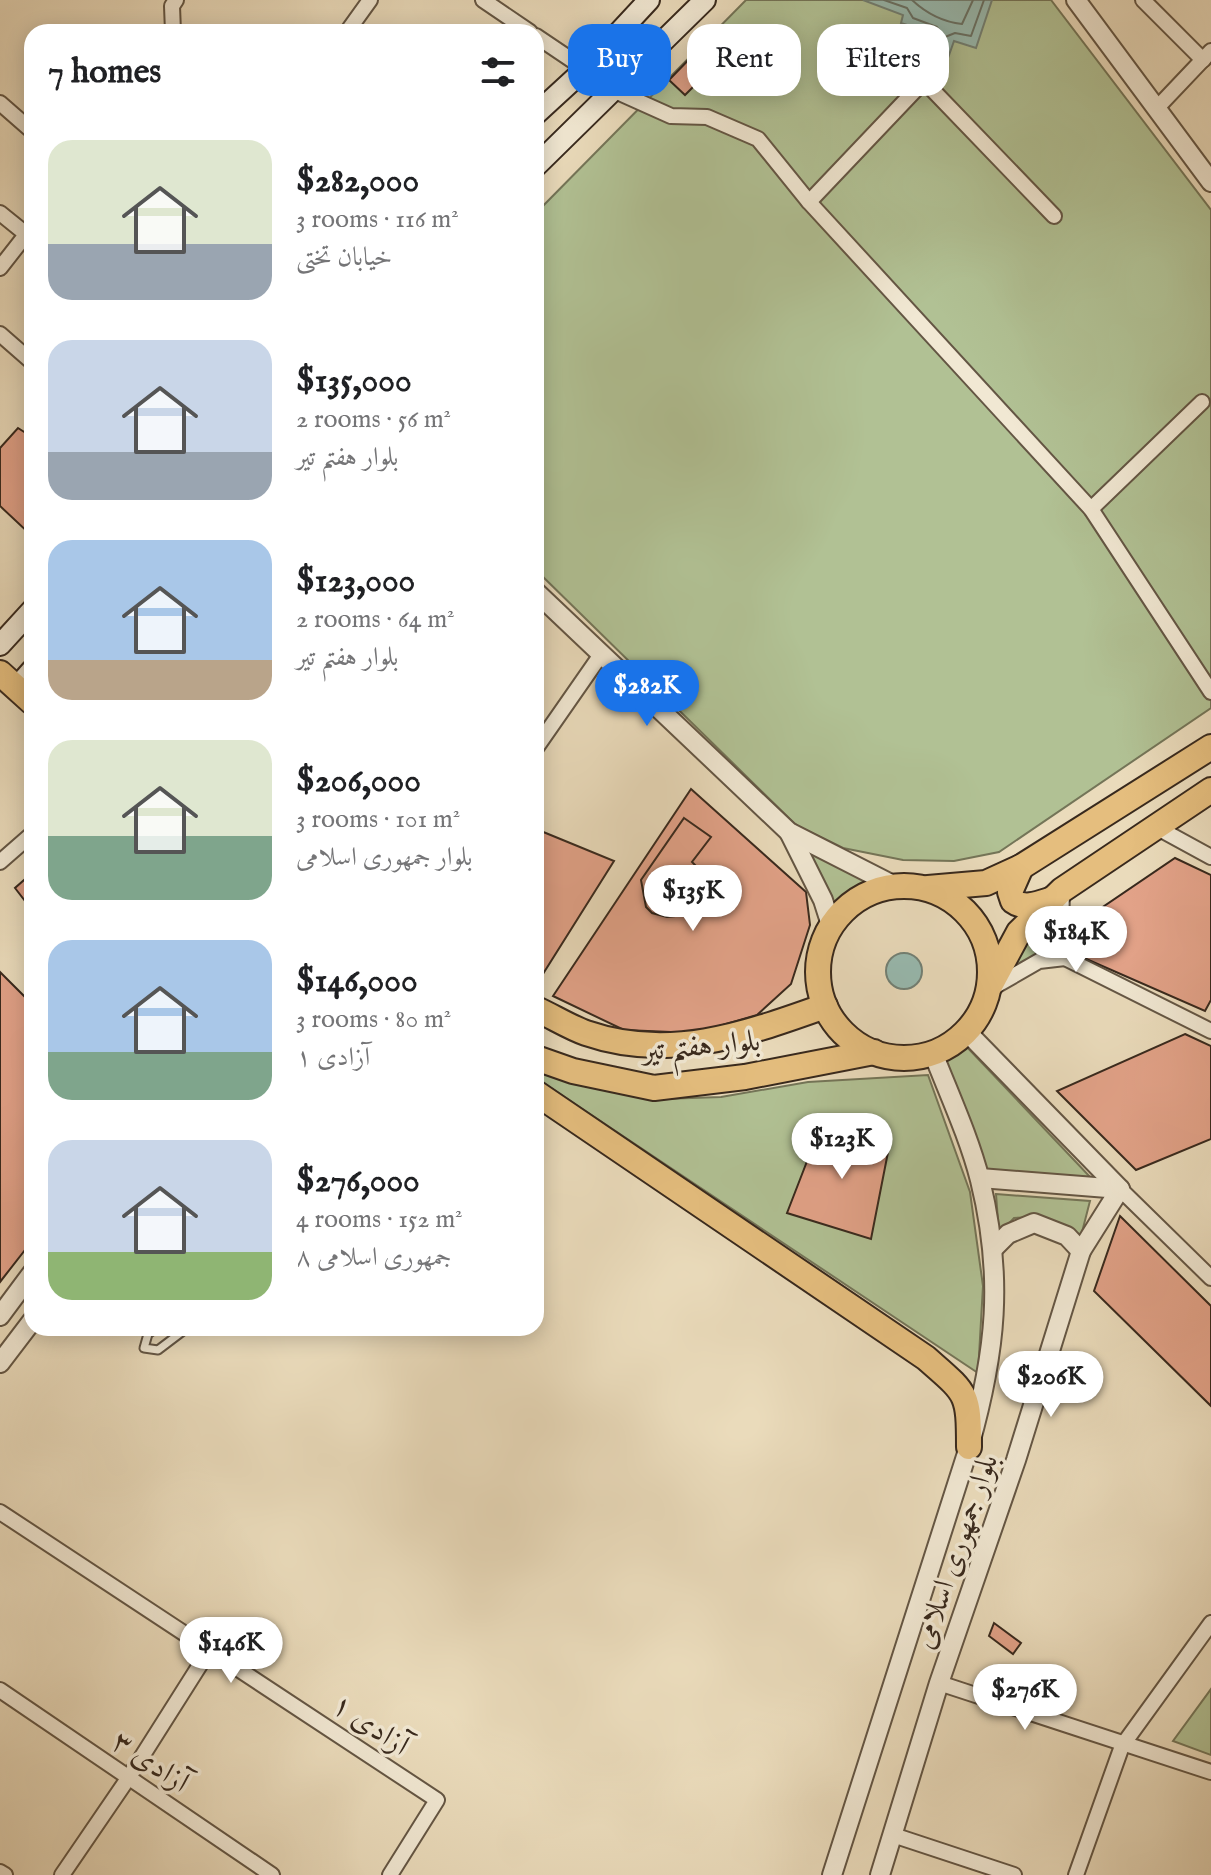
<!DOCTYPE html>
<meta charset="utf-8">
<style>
body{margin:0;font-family:"IM FELL English",Amiri,serif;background:#f6f6f6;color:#202124;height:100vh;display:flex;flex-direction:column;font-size:30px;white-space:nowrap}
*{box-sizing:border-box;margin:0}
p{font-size:26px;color:#757577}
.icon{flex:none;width:44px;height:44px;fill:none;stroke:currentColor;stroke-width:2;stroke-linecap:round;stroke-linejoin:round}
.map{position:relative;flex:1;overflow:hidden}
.panel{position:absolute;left:24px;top:24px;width:520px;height:1312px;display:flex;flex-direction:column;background:#fff;border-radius:24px;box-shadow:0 4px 20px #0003}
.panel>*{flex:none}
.top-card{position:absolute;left:568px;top:24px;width:522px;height:72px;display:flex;gap:16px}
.price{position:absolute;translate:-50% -68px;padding:0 18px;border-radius:28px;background:#fff;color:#222;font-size:26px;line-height:52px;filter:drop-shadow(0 2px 4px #0008)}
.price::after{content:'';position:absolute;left:50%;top:48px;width:24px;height:18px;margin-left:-12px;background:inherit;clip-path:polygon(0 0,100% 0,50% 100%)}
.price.on{background:#1a73e8;color:#fff}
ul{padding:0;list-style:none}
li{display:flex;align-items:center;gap:24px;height:200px;padding:0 24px}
li span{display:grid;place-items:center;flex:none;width:224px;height:160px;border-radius:24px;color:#555}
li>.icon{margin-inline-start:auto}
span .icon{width:96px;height:96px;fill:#fffc;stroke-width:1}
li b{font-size:34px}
h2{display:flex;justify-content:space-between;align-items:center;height:96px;padding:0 24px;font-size:34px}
.pill{padding:0 28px;border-radius:24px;background:#fff;box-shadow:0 4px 20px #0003;font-size:28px;line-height:72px}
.pill.on{background:#1a73e8;color:#fff}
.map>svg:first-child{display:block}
.green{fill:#b1c194;stroke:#747558;stroke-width:2}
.water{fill:#98bbb1;stroke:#728176;stroke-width:2}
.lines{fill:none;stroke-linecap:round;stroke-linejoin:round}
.shore{stroke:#687267;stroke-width:2}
.building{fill:#e2a288;stroke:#38291d;stroke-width:2}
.service-casing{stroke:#645644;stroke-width:11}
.minor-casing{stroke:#645644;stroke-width:18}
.tertiary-casing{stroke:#645644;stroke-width:22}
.secondary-casing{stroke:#38291d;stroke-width:24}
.primary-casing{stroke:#38291d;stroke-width:28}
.service{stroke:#f1e8d3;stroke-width:7}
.minor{stroke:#f1e8d3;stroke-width:14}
.tertiary{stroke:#f1e8d3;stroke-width:18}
.secondary{stroke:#f1e8d3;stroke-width:20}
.primary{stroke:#e5be7e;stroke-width:24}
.labels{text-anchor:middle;stroke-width:7;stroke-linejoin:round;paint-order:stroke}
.street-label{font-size:30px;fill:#38291d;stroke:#f1e8d3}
</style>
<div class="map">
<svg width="1211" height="1875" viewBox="0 0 1211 1875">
<rect width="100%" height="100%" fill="#eadbbb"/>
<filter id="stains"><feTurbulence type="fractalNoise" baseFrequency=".0025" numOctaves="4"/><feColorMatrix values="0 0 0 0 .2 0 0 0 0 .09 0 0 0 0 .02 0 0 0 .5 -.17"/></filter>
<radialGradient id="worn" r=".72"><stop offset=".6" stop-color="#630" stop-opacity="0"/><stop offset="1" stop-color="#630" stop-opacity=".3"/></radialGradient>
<g class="green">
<path d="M 746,0 L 1051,0 L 1211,210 L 1211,708 L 999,852 L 954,861 L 903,860 L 843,848 L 796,825 L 536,570 L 536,213 Z"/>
<path d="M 795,838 L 888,885 C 863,891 848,901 832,920 Z"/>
<path d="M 1053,905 L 1054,948 L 1040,952 L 1007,973 L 1024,938 Z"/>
<path d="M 965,1045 L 1092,1179 L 985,1176 L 933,1059 Z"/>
<path d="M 536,1072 L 662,1099 L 721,1097 L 808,1082 L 928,1075 L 970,1192 L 983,1286 L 978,1373 L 536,1078 Z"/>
<path d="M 996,1194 L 1090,1201 L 1081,1236 C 1060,1219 1041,1216 1014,1218 L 999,1234 Z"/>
<path d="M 1211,1689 L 1211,1755 L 1173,1741 Z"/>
</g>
<g class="water">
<path d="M 863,0 L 992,0 L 976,48 L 954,41 L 948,58 L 928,51 L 934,34 L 901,23 L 903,15 Z"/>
<circle cx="904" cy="971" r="18"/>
</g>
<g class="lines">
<g class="shore">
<path d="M 884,0 L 907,8 L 913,18 L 937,27 L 945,37 L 955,33 L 971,36 L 984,0"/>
<path d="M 912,0 C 926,13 943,22 962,24 L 973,0"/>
</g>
</g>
<g class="building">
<path d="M 700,48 L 717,63 L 685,95 L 669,80 Z"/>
<path d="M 18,428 L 32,437 L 32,536 L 0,506 L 0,448 Z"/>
<path d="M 691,789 L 806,892 L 810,925 L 791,984 L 757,1015 L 695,1033 L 624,1030 L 553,996 Z"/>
<path d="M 684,818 L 711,837 L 692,862 L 699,869 L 703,888 L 701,898 L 693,909 L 684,915 L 667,917 L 652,913 L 646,907 L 641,880 Z"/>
<path d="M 536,829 L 614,861 L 536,985 Z"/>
<path d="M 1175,858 L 1211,875 L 1211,1000 L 1205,1011 L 1068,951 L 1066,932 Z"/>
<path d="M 32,873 L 32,910 L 15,888 Z"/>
<path d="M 0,972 L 32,1004 L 32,1241 L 0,1282 Z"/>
<path d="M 1185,1034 L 1211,1046 L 1211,1139 L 1136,1170 L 1057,1091 Z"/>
<path d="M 823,1120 L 889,1147 L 871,1239 L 787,1213 Z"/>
<path d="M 1120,1216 L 1211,1306 L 1211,1406 L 1094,1291 Z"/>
<path d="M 994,1623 L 1021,1643 L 1013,1654 L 989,1636 Z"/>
</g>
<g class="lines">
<g class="service-casing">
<path id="service" d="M 156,1328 L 148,1334 L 144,1348 L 158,1350 L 187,1328"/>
</g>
<g class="minor-casing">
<g id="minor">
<path d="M 483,0 L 530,32"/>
<path d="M 1143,0 L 1203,60"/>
<path d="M 173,32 L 172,6 L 176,0"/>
<path d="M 347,32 L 370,0"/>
<path d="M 536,36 L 585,69"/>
<path d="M 613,90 L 671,116 L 707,117 L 758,139 L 809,202 L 1091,509 L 1211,692"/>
<path d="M 0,103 L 32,131"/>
<path d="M 1156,109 L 1211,51"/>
<path d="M 809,202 L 924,81 L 1054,216"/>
<path d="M 0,213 L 26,234"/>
<path d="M 0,268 L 32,227"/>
<path d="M 0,334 L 32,362"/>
<path d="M 1091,509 L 1202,402"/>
<path d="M 536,748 L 600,656"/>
<path d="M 1156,827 L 1211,857"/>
<path d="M 0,862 L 32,834"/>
<path d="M 1065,958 L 1211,1031"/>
<path d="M 992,988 L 1039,961 L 1065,958 L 1061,930 L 1062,890"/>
<path d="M 1120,1189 L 1211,1278"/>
<path d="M 0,1512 L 437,1800 L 390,1875"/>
<path d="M 939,1683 L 1211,1772"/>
<path d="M 0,1690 L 272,1875"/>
<path d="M 893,1835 L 1014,1875"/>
<path d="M 0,1872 L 5,1875"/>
<path d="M 62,1875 L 129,1777 L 210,1649"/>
<path d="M 1076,1875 L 1122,1746 L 1211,1623"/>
</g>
</g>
<g class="tertiary-casing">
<g id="tertiary">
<path d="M 1076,0 L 1211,182"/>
<path d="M 536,592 L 789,832 L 895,886"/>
<path d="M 789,832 L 823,900 L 831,925"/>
<path d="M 980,1178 L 1120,1189"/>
<path d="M 993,1249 L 1008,1234 L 1034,1223 L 1067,1236 L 1081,1251"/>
<path d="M 0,1316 L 32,1273"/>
<path d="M 0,1363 L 32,1321"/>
<path d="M 832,1875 L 969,1447 C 996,1352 1004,1277 980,1180 C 969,1137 949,1094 933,1053"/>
<path d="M 880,1875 L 939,1683 L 1016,1460 L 1081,1251 L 1120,1189 L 966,1031"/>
</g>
</g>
<g class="secondary-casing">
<g id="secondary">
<path d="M 536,114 L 585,69 L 649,0"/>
<path d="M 536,166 L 705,0"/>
<path d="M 0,645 L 32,610"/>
<path d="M 17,687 L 32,670"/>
</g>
</g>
<g class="primary-casing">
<g id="primary">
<path d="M 0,673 L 32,702"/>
<path d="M 1021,867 L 1010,892 L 1013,901 C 1025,910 1040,903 1053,899"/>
<circle cx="904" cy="972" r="86"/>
<path d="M 928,888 L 986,883 L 1021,867 L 1211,747"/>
<path d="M 991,984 L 1019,932 L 1062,890 L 1211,790"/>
<path d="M 536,1009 C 552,1016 569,1027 586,1033 C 670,1062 746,1034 825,1006"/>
<path d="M 536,1058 L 573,1071 L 654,1088 L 745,1077 L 874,1052"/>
<path d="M 536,1093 L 926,1358 C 967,1394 969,1392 969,1447"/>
</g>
</g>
<use href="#service" class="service"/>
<use href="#minor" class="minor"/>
<use href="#tertiary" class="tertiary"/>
<use href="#secondary" class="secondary"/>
<use href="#primary" class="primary"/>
</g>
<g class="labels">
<g class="street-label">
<text transform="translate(701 1045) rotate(-5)" y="10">بلوار هفتم تیر</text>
<text transform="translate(955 1551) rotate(-71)" y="10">بلوار جمهوری اسلامی</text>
<text transform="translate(371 1724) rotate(34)" y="10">آزادی ۱</text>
<text transform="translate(151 1761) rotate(34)" y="10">آزادی ۳</text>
</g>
</g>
<rect width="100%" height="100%" filter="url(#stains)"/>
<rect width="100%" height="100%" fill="url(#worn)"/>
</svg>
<b class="price on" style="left:647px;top:728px">$282K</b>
<b class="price" style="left:693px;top:933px">$135K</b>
<b class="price" style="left:1076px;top:974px">$184K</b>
<b class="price" style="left:842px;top:1181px">$123K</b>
<b class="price" style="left:1051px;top:1419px">$206K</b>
<b class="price" style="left:231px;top:1685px">$146K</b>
<b class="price" style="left:1025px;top:1732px">$276K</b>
<div class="top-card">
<a class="pill on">Buy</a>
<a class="pill">Rent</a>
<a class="pill">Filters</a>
</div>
<section class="panel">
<h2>7 homes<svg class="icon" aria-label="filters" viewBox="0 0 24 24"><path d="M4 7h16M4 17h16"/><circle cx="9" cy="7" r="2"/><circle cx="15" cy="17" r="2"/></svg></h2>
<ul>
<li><span style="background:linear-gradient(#dfe7d0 65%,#9aa5b1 0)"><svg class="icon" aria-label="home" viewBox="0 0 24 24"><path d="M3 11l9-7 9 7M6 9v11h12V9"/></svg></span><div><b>$282,000</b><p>3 rooms · 116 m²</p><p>خیابان تختی</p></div></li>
<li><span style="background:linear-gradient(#c9d6e8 70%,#9aa5b1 0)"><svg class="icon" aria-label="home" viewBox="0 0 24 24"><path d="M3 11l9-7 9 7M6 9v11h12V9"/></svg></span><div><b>$135,000</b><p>2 rooms · 56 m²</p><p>بلوار هفتم تیر</p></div></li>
<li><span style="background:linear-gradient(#a9c7e8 75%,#b9a48a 0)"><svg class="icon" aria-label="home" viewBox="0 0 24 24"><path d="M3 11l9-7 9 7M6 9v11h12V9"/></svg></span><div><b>$123,000</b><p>2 rooms · 64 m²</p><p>بلوار هفتم تیر</p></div></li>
<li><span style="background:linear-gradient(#dfe7d0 60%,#7fa58c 0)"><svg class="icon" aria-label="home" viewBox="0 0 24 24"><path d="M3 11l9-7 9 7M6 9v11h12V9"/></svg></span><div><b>$206,000</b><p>3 rooms · 101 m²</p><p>بلوار جمهوری اسلامی</p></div></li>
<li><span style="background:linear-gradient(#a9c7e8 70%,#7fa58c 0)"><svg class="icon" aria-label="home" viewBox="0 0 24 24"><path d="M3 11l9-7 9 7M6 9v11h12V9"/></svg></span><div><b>$146,000</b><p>3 rooms · 80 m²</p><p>آزادی ۱</p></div></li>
<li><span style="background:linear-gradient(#c9d6e8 70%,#8fb573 0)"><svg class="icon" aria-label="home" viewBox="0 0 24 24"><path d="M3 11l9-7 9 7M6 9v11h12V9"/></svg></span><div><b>$276,000</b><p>4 rooms · 152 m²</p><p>جمهوری اسلامی ۸</p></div></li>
</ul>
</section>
</div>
